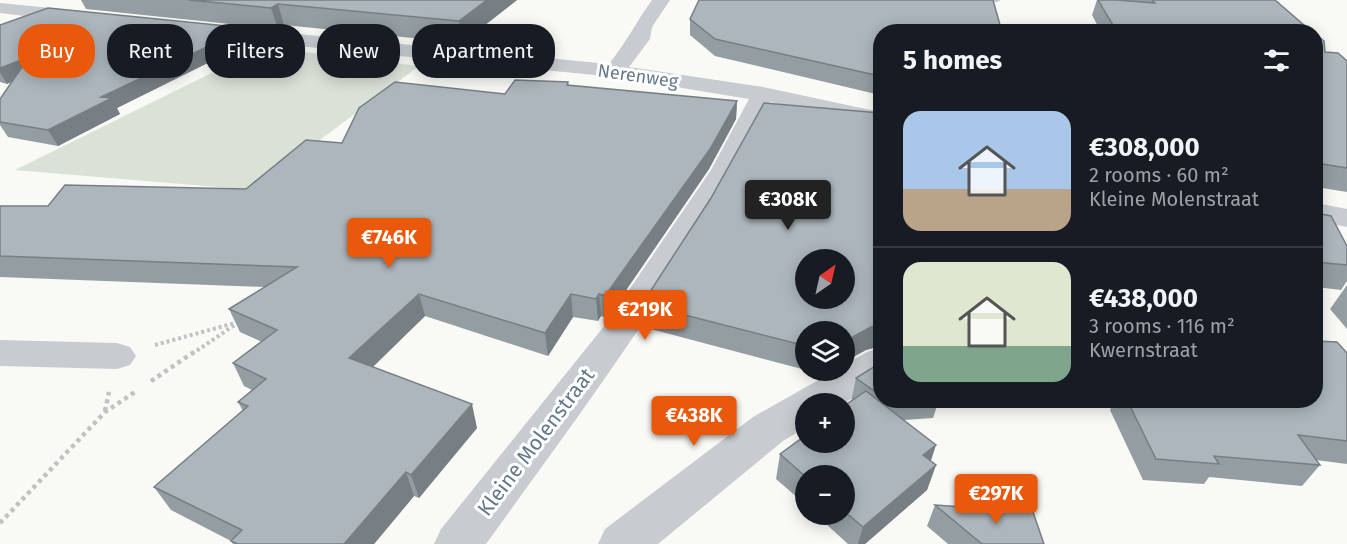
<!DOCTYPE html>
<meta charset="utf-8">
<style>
body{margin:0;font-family:"Fira Sans",sans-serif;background:#242831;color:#f1f3f6;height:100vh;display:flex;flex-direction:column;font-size:22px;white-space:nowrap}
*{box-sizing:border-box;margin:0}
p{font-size:20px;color:#9ea1a6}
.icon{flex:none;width:33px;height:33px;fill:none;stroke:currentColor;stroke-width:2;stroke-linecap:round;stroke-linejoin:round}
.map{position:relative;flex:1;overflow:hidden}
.panel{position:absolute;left:873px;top:24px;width:450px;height:384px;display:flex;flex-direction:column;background:#171b24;border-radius:24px;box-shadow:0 3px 15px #0003}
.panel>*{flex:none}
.banner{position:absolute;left:18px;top:24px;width:570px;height:54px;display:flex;gap:12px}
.needle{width:39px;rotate:34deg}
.fabs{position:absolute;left:795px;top:249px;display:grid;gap:12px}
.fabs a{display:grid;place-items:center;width:60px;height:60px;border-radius:50%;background:#171b24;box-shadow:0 3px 15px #0003;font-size:30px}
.price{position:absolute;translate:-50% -51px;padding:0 14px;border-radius:6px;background:#ea580c;color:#fff;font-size:20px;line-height:39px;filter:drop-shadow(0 2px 3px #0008)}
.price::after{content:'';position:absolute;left:50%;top:36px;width:18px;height:14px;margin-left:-9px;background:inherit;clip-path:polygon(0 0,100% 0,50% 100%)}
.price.current{background:#222;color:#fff}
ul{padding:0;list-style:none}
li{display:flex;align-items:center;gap:18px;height:150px;padding:0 30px}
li+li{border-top:2px solid #363941}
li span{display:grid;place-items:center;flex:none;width:168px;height:120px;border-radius:18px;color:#555}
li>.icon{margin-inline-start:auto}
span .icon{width:72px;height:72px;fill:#fffc;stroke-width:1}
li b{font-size:26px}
h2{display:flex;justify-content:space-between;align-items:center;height:72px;padding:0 30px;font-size:26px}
.pill{padding:0 21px;border-radius:24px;background:#171b24;box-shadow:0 3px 15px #0003;font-size:21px;line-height:54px}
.pill.current{background:#ea580c;color:#fff}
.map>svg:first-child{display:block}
.green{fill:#dae1d7}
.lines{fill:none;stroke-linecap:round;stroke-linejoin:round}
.stream{fill:#bdcace;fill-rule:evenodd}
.path-far1{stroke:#bfc2c4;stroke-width:4;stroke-dasharray:3 3;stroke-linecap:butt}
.path{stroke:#bfc2c4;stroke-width:4.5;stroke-dasharray:4 4;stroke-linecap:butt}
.minor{fill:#c8ccd0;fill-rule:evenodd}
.wall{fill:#949da2}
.shaded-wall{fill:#787f84}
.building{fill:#acb6bc;stroke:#787f84;stroke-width:1.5;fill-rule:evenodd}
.labels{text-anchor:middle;stroke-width:6;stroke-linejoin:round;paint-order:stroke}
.far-street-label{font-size:18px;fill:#65798a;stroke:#fff}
.street-label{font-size:21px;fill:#65798a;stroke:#fff}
</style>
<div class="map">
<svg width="1347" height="544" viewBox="0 0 1347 544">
<rect width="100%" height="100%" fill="#f9f9f6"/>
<path class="green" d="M 264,47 L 419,66 L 253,190 L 15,170 Z"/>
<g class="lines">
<path class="stream" d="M 942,0 L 1001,0 L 997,2 L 946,2 Z"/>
<g class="path-far1">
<path d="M 155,345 L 235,323"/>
<path d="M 192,354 L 239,322"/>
</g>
<g class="path">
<path d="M 151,381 L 194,352"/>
<path d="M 105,411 L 109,392"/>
<path d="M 0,523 L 105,412 L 135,392"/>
</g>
<g class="minor">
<path d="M 652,0 L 670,0 L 652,27 L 650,39 L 629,67 L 763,87 L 880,112 L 880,126 L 770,102 C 696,261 588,402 486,544 L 434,544 L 441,529 L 605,325 L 711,170 L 749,99 L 615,77 L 205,37 L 195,31 L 205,25 L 609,64 C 626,43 636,22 652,0 Z"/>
<path d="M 0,3 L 82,11 L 91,17 L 82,23 L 0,13 Z"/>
<path d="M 1316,203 L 1347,209 L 1347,227 L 1316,221 Z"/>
<path d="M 0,340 L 117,343 L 130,347 L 136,356 L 130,365 L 117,369 L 0,366 Z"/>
<path d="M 880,348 L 880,380 L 843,404 L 806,404 L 806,427 L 783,441 L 658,544 L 598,544 L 605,529 L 753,417 L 836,370 L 844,370 L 844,365 L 867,352 Z"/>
</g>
</g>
<g class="wall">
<path d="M 81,0 L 517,0 L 462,43 L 284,25 L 278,29 L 86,9 Z"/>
<path d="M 1097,0 L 1128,1 L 1127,0 L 1275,0 L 1312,32 L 1101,32 L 1092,15 Z"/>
<path d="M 690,19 L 880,32 L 880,95 L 715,56 L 690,35 Z"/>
<path d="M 0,25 L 252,41 L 117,108 L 120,114 L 58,146 L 8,137 L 0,125 L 0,99 L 12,81 L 7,84 L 0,82 Z"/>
<path d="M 1316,34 L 1325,52 L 1347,61 L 1347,192 L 1316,187 Z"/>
<path d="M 568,82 L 569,86 L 737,101 L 736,119 L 709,169 L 607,318 L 601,316 L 598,321 L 573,317 L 548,356 L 425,316 L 373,367 L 477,428 L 419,498 L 414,496 L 374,544 L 233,544 L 231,541 L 171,510 L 154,487 L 243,411 L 238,402 L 252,390 L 244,386 L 233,363 L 262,342 L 240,332 L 229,309 L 265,287 L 0,277 L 0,206 L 48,206 L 246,189 L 342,143 L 505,94 Z"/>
<path d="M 880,113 L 880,346 L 866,350 L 844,362 L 844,332 L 806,332 L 806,370 L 831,370 L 816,379 L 802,369 L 643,327 L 642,304 Z"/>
<path d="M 1316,213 L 1347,246 L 1347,281 L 1341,290 L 1316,287 Z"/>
<path d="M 1347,285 L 1347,329 L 1330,309 Z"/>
<path d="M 1347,353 L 1347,464 L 1316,460 L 1320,465 L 1302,486 L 1209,477 L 1204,484 L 1143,480 L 1110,410 L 1115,400 L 1316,400 Z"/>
<path d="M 880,363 L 880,400 L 939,400 L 933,418 L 904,420 L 931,461 L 936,465 L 927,490 L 865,544 L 848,544 L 815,514 L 844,514 L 844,476 L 806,476 L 806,505 L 776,479 L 780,454 L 851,402 L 856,378 Z"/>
<path d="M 935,505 L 1044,544 L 948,544 L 927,526 Z"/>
</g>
<g class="shaded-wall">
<path d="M 487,0 L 517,0 L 462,43 L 459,21 Z"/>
<path d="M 278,4 L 284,25 L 278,29 L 271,8 Z"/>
<path d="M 247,28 L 252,41 L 117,108 L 120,114 L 58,146 L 48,130 L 101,97 Z"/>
<path d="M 29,57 L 37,71 L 7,84 L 0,72 L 0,68 Z"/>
<path d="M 737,101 L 736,119 L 709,169 L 607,318 L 605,296 Z"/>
<path d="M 419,294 L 425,316 L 358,381 L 349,358 Z"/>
<path d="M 571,294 L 573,317 L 548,356 L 545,333 Z"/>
<path d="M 599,294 L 601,316 L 598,321 L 596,299 Z"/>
<path d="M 880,325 L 880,346 L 866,350 L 844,362 L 844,354 L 847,340 L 871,327 Z"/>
<path d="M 818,370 L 831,370 L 816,379 Z"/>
<path d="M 472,404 L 477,428 L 419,498 L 411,475 Z"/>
<path d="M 936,445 L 928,470 L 923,455 Z"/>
<path d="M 936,465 L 927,490 L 865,544 L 858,544 L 863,527 Z"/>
<path d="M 406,472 L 414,496 L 374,544 L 344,544 Z"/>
</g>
<g class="building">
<path d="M 189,0 L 487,0 L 459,21 L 278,4 L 271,8 Z"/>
<path d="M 699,0 L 993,0 L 1002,32 L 880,32 L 880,76 L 715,39 L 690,19 Z"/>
<path d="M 1098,0 L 1117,0 L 1155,3 L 1152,0 L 1275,0 L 1312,32 L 1117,32 Z"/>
<path d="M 48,8 L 247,28 L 101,97 L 112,98 L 48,130 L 0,122 L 0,99 L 29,57 L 0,68 L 0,25 Z"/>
<path d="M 1316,34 L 1324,41 L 1325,52 L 1338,53 L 1347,61 L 1347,168 L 1316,163 Z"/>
<path d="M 515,80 L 568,82 L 567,85 L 737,101 L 710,149 L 605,296 L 599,294 L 596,299 L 571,294 L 545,333 L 419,294 L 349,358 L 472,404 L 411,475 L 406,472 L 344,544 L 238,544 L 231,541 L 242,530 L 154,487 L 248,406 L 238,402 L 266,379 L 233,363 L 277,330 L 229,309 L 297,267 L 0,256 L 0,206 L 48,206 L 65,185 L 246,189 L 306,140 L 342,143 L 359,108 L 395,82 L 505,94 Z"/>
<path d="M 764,103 L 880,113 L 880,325 L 871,327 L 847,340 L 846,345 L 844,345 L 844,332 L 806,332 L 806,346 L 642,304 L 711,198 ZM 806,260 L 844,260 L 844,298 L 806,298 Z"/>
<path d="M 1316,213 L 1331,216 L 1347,246 L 1347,265 L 1316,262 Z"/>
<path d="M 1316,341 L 1337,342 L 1347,353 L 1347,441 L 1298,435 L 1320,465 L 1214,456 L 1219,464 L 1156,459 L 1127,400 L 1316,400 Z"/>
<path d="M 880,363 L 880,395 L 856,378 Z"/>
<path d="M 866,391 L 936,445 L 923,455 L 936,465 L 863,527 L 844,511 L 844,476 L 806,476 L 806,477 L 780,454 L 806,435 L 806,442 L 844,442 L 844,406 Z"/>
<path d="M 935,505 L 1033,512 L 1044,544 L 982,544 Z"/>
</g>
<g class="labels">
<g class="far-street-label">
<text transform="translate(638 76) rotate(8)" y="6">Nerenweg</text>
</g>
<g class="street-label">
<text transform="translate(536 442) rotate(-53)" y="7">Kleine Molenstraat</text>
</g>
</g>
</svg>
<div class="fabs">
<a><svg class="needle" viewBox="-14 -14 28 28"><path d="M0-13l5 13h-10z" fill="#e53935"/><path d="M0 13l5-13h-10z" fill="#9ea1a6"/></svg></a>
<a><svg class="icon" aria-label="layers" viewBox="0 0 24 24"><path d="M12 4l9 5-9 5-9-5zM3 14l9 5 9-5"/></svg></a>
<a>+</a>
<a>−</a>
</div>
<b class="price current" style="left:788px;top:231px">€308K</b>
<b class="price" style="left:389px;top:269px">€746K</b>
<b class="price" style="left:645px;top:341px">€219K</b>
<b class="price" style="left:694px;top:447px">€438K</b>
<b class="price" style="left:996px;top:525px">€297K</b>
<div class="banner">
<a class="pill current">Buy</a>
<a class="pill">Rent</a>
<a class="pill">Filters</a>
<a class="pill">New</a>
<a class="pill">Apartment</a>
</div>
<section class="panel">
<h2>5 homes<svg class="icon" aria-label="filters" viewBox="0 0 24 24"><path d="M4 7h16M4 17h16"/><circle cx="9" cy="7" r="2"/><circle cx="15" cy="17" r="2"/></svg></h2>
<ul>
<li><span style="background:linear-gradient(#a9c7e8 65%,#b9a48a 0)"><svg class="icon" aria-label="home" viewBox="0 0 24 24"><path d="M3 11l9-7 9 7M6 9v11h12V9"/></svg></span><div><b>€308,000</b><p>2 rooms · 60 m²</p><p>Kleine Molenstraat</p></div></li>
<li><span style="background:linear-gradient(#dfe7d0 70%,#7fa58c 0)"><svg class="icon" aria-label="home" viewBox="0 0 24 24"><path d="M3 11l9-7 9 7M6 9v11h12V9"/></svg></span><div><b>€438,000</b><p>3 rooms · 116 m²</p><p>Kwernstraat</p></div></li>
</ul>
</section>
</div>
